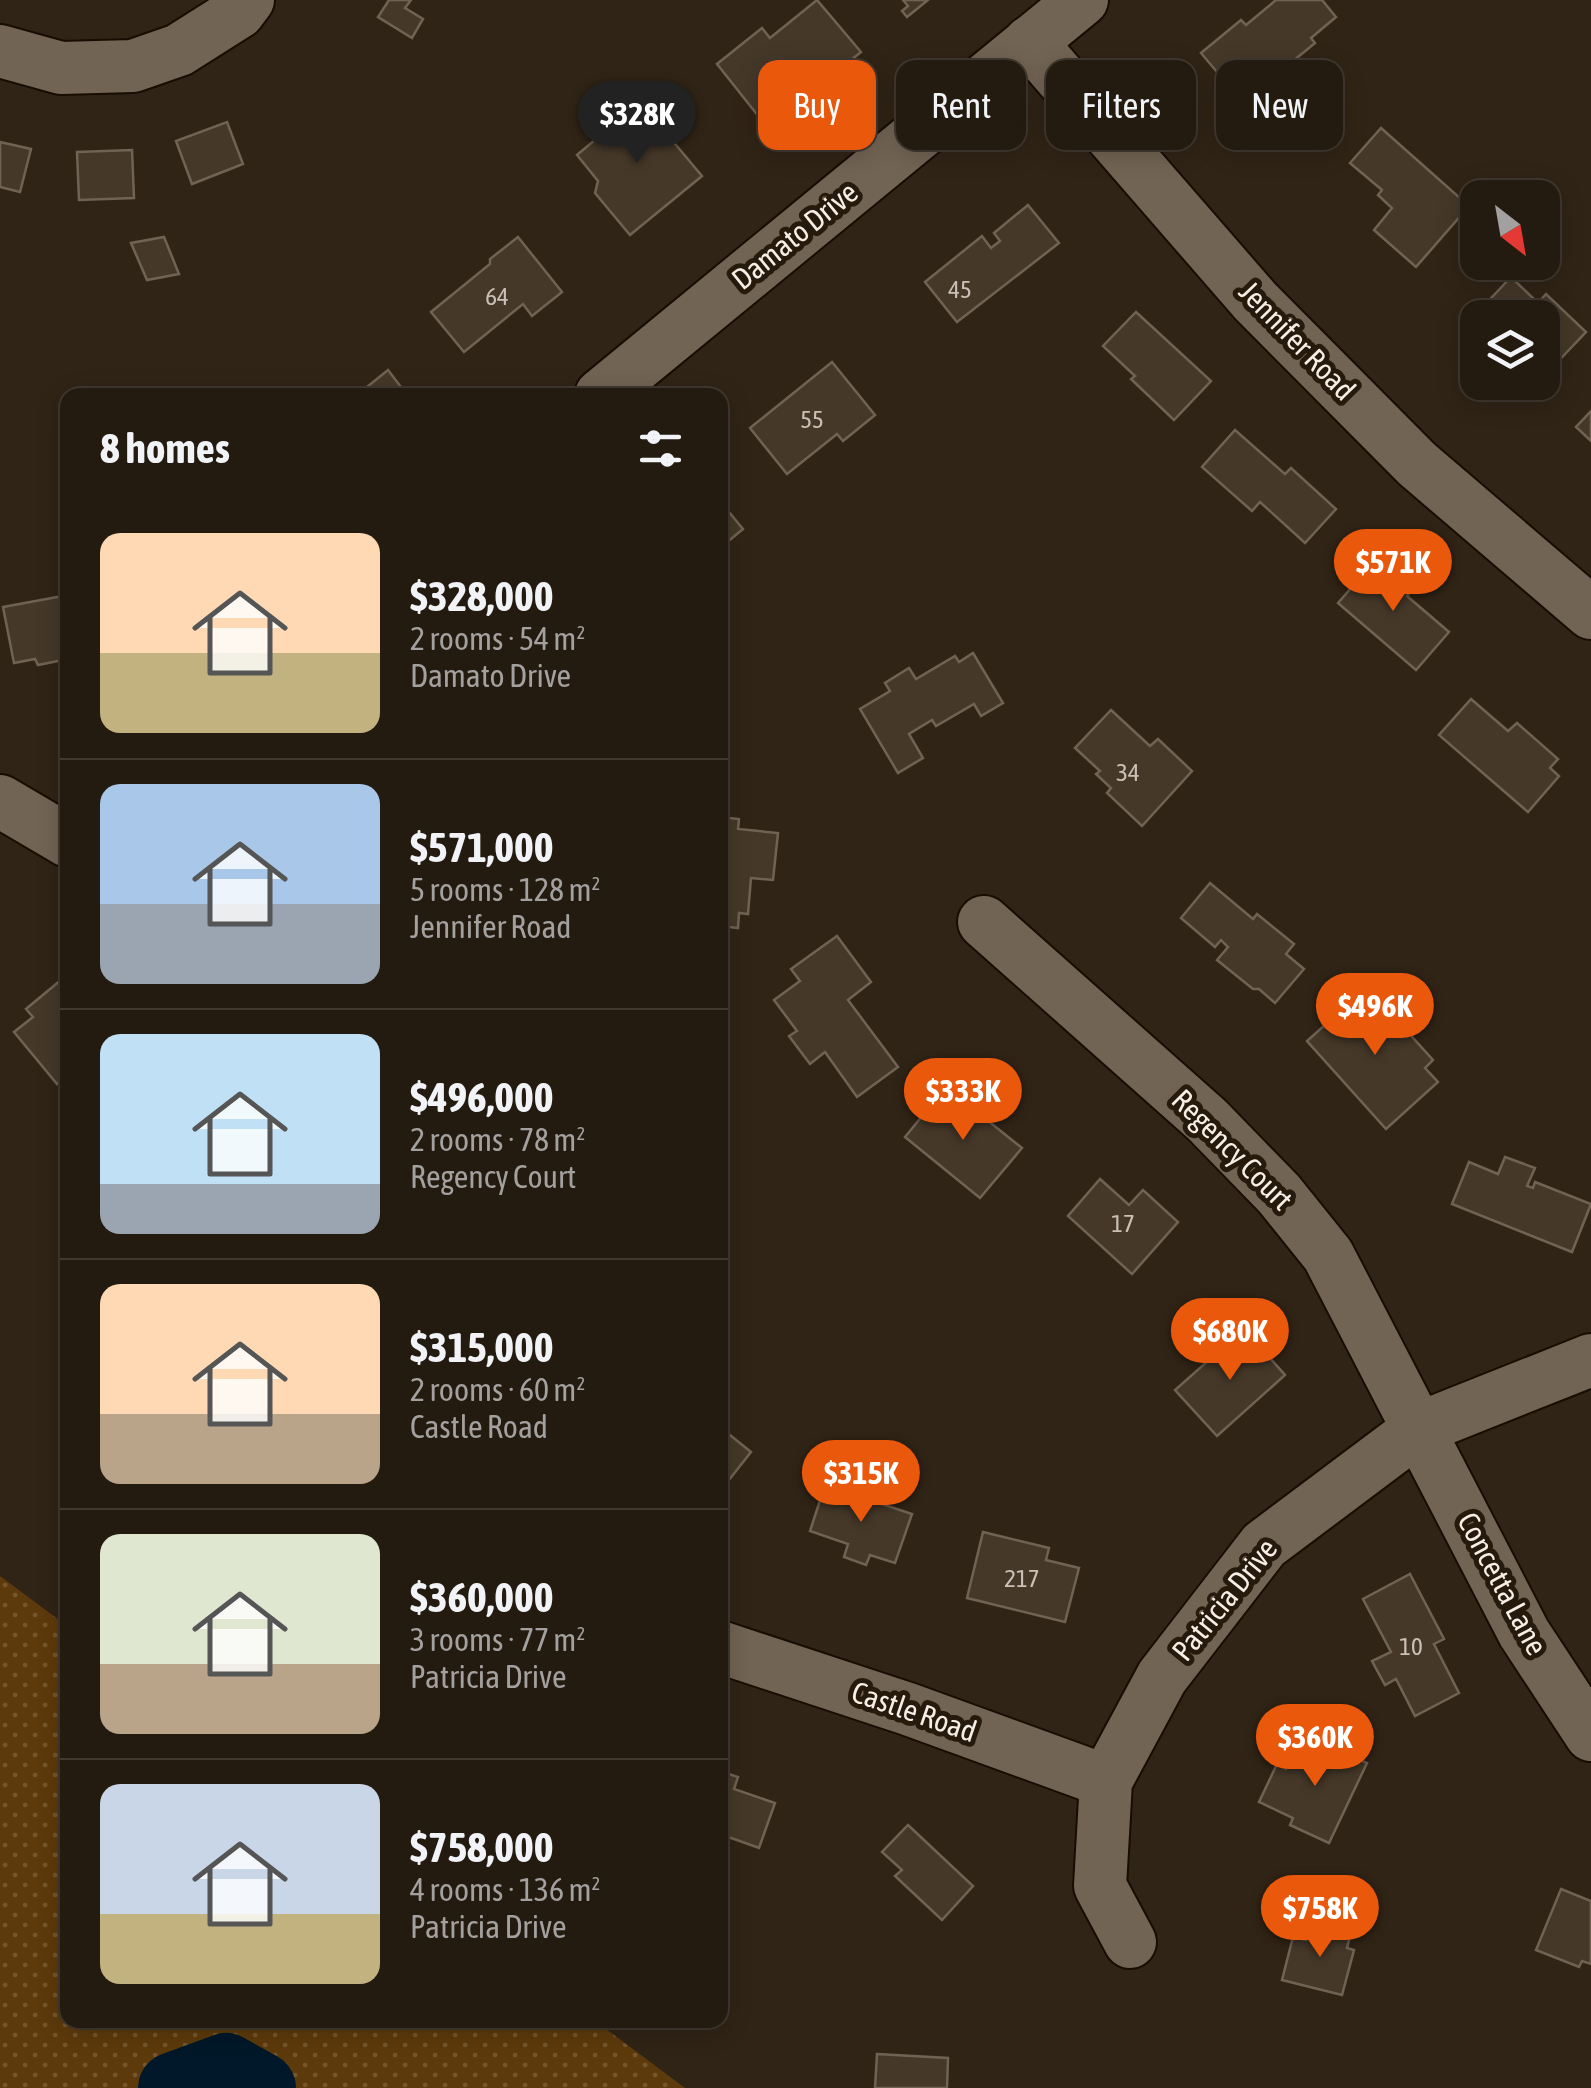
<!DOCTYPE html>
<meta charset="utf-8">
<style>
body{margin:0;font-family:"Asap Condensed",sans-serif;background:#2c2419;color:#f1f3f6;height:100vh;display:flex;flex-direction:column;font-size:38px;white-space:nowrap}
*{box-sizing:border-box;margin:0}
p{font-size:32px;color:#a3a19f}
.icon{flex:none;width:55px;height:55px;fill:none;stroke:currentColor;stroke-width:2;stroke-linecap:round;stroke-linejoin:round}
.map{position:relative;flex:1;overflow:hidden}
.side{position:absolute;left:60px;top:388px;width:668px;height:1640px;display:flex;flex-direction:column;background:#241b10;border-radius:20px;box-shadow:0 5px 25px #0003,0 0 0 2px #413930}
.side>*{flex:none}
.top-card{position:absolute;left:758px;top:60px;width:682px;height:90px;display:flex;gap:20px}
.needle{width:65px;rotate:149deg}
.controls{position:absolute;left:1460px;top:180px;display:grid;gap:20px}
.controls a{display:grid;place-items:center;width:100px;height:100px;border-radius:20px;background:#241b10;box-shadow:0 5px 25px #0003,0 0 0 2px #413930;font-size:50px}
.price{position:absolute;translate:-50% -85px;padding:0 22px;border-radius:35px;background:#ea580c;color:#fff;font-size:32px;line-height:65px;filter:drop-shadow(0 2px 5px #0008)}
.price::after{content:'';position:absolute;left:50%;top:60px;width:30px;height:22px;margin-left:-15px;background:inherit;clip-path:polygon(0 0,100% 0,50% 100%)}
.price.current{background:#222;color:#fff}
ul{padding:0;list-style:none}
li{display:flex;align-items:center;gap:30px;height:250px;padding:0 40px}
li+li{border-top:2px solid #413930}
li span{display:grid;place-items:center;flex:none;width:280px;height:200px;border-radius:20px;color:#555}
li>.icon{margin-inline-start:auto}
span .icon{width:120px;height:120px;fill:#fffc;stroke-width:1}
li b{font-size:42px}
h2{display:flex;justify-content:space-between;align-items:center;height:120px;padding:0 40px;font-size:42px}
.chip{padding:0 35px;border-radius:20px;background:#241b10;box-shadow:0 5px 25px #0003,0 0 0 2px #413930;font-size:35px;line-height:90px}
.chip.current{background:#ea580c;color:#fff}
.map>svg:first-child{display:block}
.park{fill:url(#park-dots)}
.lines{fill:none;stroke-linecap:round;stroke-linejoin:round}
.river{stroke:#001829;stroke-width:72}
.building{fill:#453829;stroke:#716353;stroke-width:2.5}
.minor-casing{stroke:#180d02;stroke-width:56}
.minor{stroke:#726454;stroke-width:52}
.labels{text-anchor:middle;stroke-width:10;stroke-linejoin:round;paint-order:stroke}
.number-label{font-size:25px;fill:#cac0b6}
.street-label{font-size:30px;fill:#f7eee5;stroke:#261a0d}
</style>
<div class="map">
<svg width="1591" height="2088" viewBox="0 0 1591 2088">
<defs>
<pattern id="park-dots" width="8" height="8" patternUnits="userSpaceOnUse" patternTransform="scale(2.5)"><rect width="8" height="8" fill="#5d3a0b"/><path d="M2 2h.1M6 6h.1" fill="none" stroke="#75572e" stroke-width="1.8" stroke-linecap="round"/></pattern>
</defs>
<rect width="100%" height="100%" fill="#302416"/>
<path class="park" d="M 0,1576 L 67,1626 L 68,2020 L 594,2020 L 685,2088 L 0,2088 Z"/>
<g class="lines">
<path class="river" d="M 174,2088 L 226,2069 L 260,2088"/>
</g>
<g class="building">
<path d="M 389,0 L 411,0 L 405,8 L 423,19 L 412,38 L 378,17 Z"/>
<path d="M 817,0 L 861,52 L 767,127 L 717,64 L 762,28 L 770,38 Z"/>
<path d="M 903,0 L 928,0 L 907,17 L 902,11 L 908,6 Z"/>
<path d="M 1276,0 L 1322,0 L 1336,17 L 1311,38 L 1315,43 L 1287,66 L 1320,106 L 1283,136 L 1258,105 L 1259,99 L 1245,81 L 1233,91 L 1201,53 L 1241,20 L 1246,25 Z"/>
<path d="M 635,96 L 702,176 L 630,235 L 595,193 L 598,181 L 577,155 L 602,134 L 597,128 Z"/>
<path d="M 227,122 L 243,164 L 192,184 L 176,141 Z"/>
<path d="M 1381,128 L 1469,206 L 1416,267 L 1374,230 L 1392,208 L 1378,195 L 1382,190 L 1350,163 Z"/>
<path d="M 0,142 L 31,149 L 20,192 L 0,187 Z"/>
<path d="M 132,150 L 134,198 L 79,200 L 77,152 Z"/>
<path d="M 1028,205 L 1059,243 L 957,322 L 925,282 L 982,236 L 991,248 L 1000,241 L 994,233 Z"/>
<path d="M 164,237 L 179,274 L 147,280 L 131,243 Z"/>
<path d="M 518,237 L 562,292 L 532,316 L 523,304 L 464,352 L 431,312 L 490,264 L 490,259 Z"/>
<path d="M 1511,277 L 1538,303 L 1546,294 L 1586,332 L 1546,374 L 1542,370 L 1542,318 L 1478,318 L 1478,340 L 1464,327 Z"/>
<path d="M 1136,312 L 1211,381 L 1174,420 L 1131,379 L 1135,376 L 1103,346 Z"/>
<path d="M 832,362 L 875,415 L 843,441 L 837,434 L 787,474 L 750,428 Z"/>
<path d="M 388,370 L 407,395 L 357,395 Z"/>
<path d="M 1591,411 L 1591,441 L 1576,427 Z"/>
<path d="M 1235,430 L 1285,474 L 1291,468 L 1336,509 L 1305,543 L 1260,502 L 1252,511 L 1202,467 Z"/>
<path d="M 720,501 L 743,529 L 720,548 Z"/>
<path d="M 1378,557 L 1414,588 L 1407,596 L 1449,632 L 1416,670 L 1338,603 Z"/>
<path d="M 68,595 L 68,659 L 38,665 L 35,659 L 14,663 L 3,607 Z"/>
<path d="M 973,653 L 1003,703 L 981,716 L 974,704 L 936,726 L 932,720 L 909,734 L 923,758 L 898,773 L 860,709 L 890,691 L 885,683 L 909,668 L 916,679 L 955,656 L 959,662 Z"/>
<path d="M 1471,699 L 1508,731 L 1517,723 L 1558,759 L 1550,768 L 1559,776 L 1528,812 L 1439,735 Z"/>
<path d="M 1111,710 L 1150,746 L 1158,739 L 1192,771 L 1142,826 L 1107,793 L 1111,788 L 1096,774 L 1100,771 L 1075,748 Z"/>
<path d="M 720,817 L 739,819 L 738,829 L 778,833 L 773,880 L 751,878 L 748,914 L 739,913 L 738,928 L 720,926 Z"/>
<path d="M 1210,883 L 1253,919 L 1257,914 L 1294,944 L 1286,954 L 1304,969 L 1275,1003 L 1259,989 L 1253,989 L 1217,960 L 1228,947 L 1221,940 L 1215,947 L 1181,918 Z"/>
<path d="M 837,936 L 871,982 L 848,1000 L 898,1067 L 857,1097 L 825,1052 L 810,1064 L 789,1036 L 797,1031 L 774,1000 L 800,981 L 791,969 Z"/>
<path d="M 67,975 L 68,1076 L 57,1084 L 14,1032 L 33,1017 L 26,1009 Z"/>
<path d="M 1367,987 L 1433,1060 L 1425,1068 L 1438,1082 L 1386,1129 L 1307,1041 Z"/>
<path d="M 946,1087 L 1022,1148 L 980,1198 L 905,1137 Z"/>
<path d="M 1505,1157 L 1535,1168 L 1527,1186 L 1533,1188 L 1535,1182 L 1591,1204 L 1572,1252 L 1452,1204 L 1469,1162 L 1498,1174 Z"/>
<path d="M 1100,1179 L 1129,1205 L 1143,1190 L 1178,1222 L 1132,1274 L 1068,1216 Z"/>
<path d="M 1244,1329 L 1285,1375 L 1217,1436 L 1175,1390 Z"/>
<path d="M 720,1415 L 726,1420 L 720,1427 L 751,1452 L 725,1485 L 720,1481 Z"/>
<path d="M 825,1485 L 912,1514 L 895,1563 L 870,1555 L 866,1565 L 844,1557 L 848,1544 L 810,1531 Z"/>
<path d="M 983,1532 L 1049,1548 L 1046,1560 L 1079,1568 L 1065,1622 L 967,1598 Z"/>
<path d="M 1410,1574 L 1444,1639 L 1434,1644 L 1459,1693 L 1415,1716 L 1396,1679 L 1385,1685 L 1372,1661 L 1391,1652 L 1363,1599 Z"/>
<path d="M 1314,1738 L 1367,1763 L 1329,1843 L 1290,1825 L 1293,1818 L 1259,1802 L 1277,1764 L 1286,1769 L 1294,1751 L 1305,1757 Z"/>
<path d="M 720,1771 L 738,1777 L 734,1789 L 775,1803 L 759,1848 L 720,1834 Z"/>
<path d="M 908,1825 L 973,1886 L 942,1920 L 895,1876 L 902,1870 L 882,1852 Z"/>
<path d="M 1561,1889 L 1591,1901 L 1591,1964 L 1582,1961 L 1579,1967 L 1536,1950 Z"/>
<path d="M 1311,1923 L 1351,1932 L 1347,1948 L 1354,1950 L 1342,1995 L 1282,1980 L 1293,1937 L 1306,1940 Z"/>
<path d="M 877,2054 L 948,2058 L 947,2088 L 875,2088 Z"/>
</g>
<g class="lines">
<g class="minor-casing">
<g id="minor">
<path d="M 1030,42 L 1255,301 L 1417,464 L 1591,613"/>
<path d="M 0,51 L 61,68 L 133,66 L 179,50 L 239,12 L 248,0"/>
<path d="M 601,395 L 1082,0"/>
<path d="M 0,801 L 68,841"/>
<path d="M 984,922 L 1207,1120 L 1279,1194 L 1328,1255 L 1524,1633 L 1591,1735"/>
<path d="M 720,1647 L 908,1709 L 1106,1781"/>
<path d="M 1130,1942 L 1100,1886 L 1106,1781 L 1162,1677 L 1264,1545 L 1420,1428 L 1591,1360"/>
</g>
</g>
<use href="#minor" class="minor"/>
</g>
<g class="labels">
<g class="number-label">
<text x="960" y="298">45</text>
<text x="497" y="305">64</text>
<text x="812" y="428">55</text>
<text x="1128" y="781">34</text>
<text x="1123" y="1232">17</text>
<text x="1022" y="1587">217</text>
<text x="1411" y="1655">10</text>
</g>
<g class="street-label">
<text transform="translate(795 236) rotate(-39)" y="10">Damato Drive</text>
<text transform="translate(1297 341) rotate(46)" y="10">Jennifer Road</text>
<text transform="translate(1232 1150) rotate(45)" y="10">Regency Court</text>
<text transform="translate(1502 1584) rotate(62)" y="10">Concetta Lane</text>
<text transform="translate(1225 1600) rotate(-51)" y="10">Patricia Drive</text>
<text transform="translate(914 1712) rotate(19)" y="10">Castle Road</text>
</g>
</g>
</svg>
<div class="controls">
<a><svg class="needle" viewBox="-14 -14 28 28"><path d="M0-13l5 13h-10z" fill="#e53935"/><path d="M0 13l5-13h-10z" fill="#a3a19f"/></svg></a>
<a><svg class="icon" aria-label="layers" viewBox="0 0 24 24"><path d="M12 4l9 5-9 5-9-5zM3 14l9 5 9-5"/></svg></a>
</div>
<b class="price current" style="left:637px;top:166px">$328K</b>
<b class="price" style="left:1393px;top:614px">$571K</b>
<b class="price" style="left:1375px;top:1058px">$496K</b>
<b class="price" style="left:963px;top:1143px">$333K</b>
<b class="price" style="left:1230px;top:1383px">$680K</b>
<b class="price" style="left:861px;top:1525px">$315K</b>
<b class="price" style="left:1315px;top:1789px">$360K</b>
<b class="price" style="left:1320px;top:1960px">$758K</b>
<div class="top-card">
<a class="chip current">Buy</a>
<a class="chip">Rent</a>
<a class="chip">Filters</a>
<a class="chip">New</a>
</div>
<section class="side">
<h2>8 homes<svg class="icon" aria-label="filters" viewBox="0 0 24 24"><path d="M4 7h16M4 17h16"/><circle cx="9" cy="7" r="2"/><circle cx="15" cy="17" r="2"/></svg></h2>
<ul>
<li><span style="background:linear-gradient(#ffd9b3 60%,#c2b280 0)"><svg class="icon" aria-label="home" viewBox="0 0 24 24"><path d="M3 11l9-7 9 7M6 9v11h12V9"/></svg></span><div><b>$328,000</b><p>2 rooms · 54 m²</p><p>Damato Drive</p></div></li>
<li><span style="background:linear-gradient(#a9c7e8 60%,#9aa5b1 0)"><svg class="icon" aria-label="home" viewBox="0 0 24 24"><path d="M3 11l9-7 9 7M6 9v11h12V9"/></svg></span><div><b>$571,000</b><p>5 rooms · 128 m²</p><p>Jennifer Road</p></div></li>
<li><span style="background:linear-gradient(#bfe0f5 75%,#9aa5b1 0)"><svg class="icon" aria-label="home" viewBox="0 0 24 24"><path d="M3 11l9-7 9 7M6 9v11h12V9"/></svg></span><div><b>$496,000</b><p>2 rooms · 78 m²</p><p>Regency Court</p></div></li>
<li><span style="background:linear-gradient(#ffd9b3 65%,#b9a48a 0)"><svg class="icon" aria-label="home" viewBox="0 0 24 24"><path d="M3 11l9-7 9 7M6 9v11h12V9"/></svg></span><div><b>$315,000</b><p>2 rooms · 60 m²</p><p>Castle Road</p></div></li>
<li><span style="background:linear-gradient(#dfe7d0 65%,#b9a48a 0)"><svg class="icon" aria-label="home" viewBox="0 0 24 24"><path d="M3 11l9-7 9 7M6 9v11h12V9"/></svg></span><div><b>$360,000</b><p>3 rooms · 77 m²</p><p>Patricia Drive</p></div></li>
<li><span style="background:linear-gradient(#c9d6e8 65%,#c2b280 0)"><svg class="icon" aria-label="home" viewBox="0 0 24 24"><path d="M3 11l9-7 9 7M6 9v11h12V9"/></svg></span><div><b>$758,000</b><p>4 rooms · 136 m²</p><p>Patricia Drive</p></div></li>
</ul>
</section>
</div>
